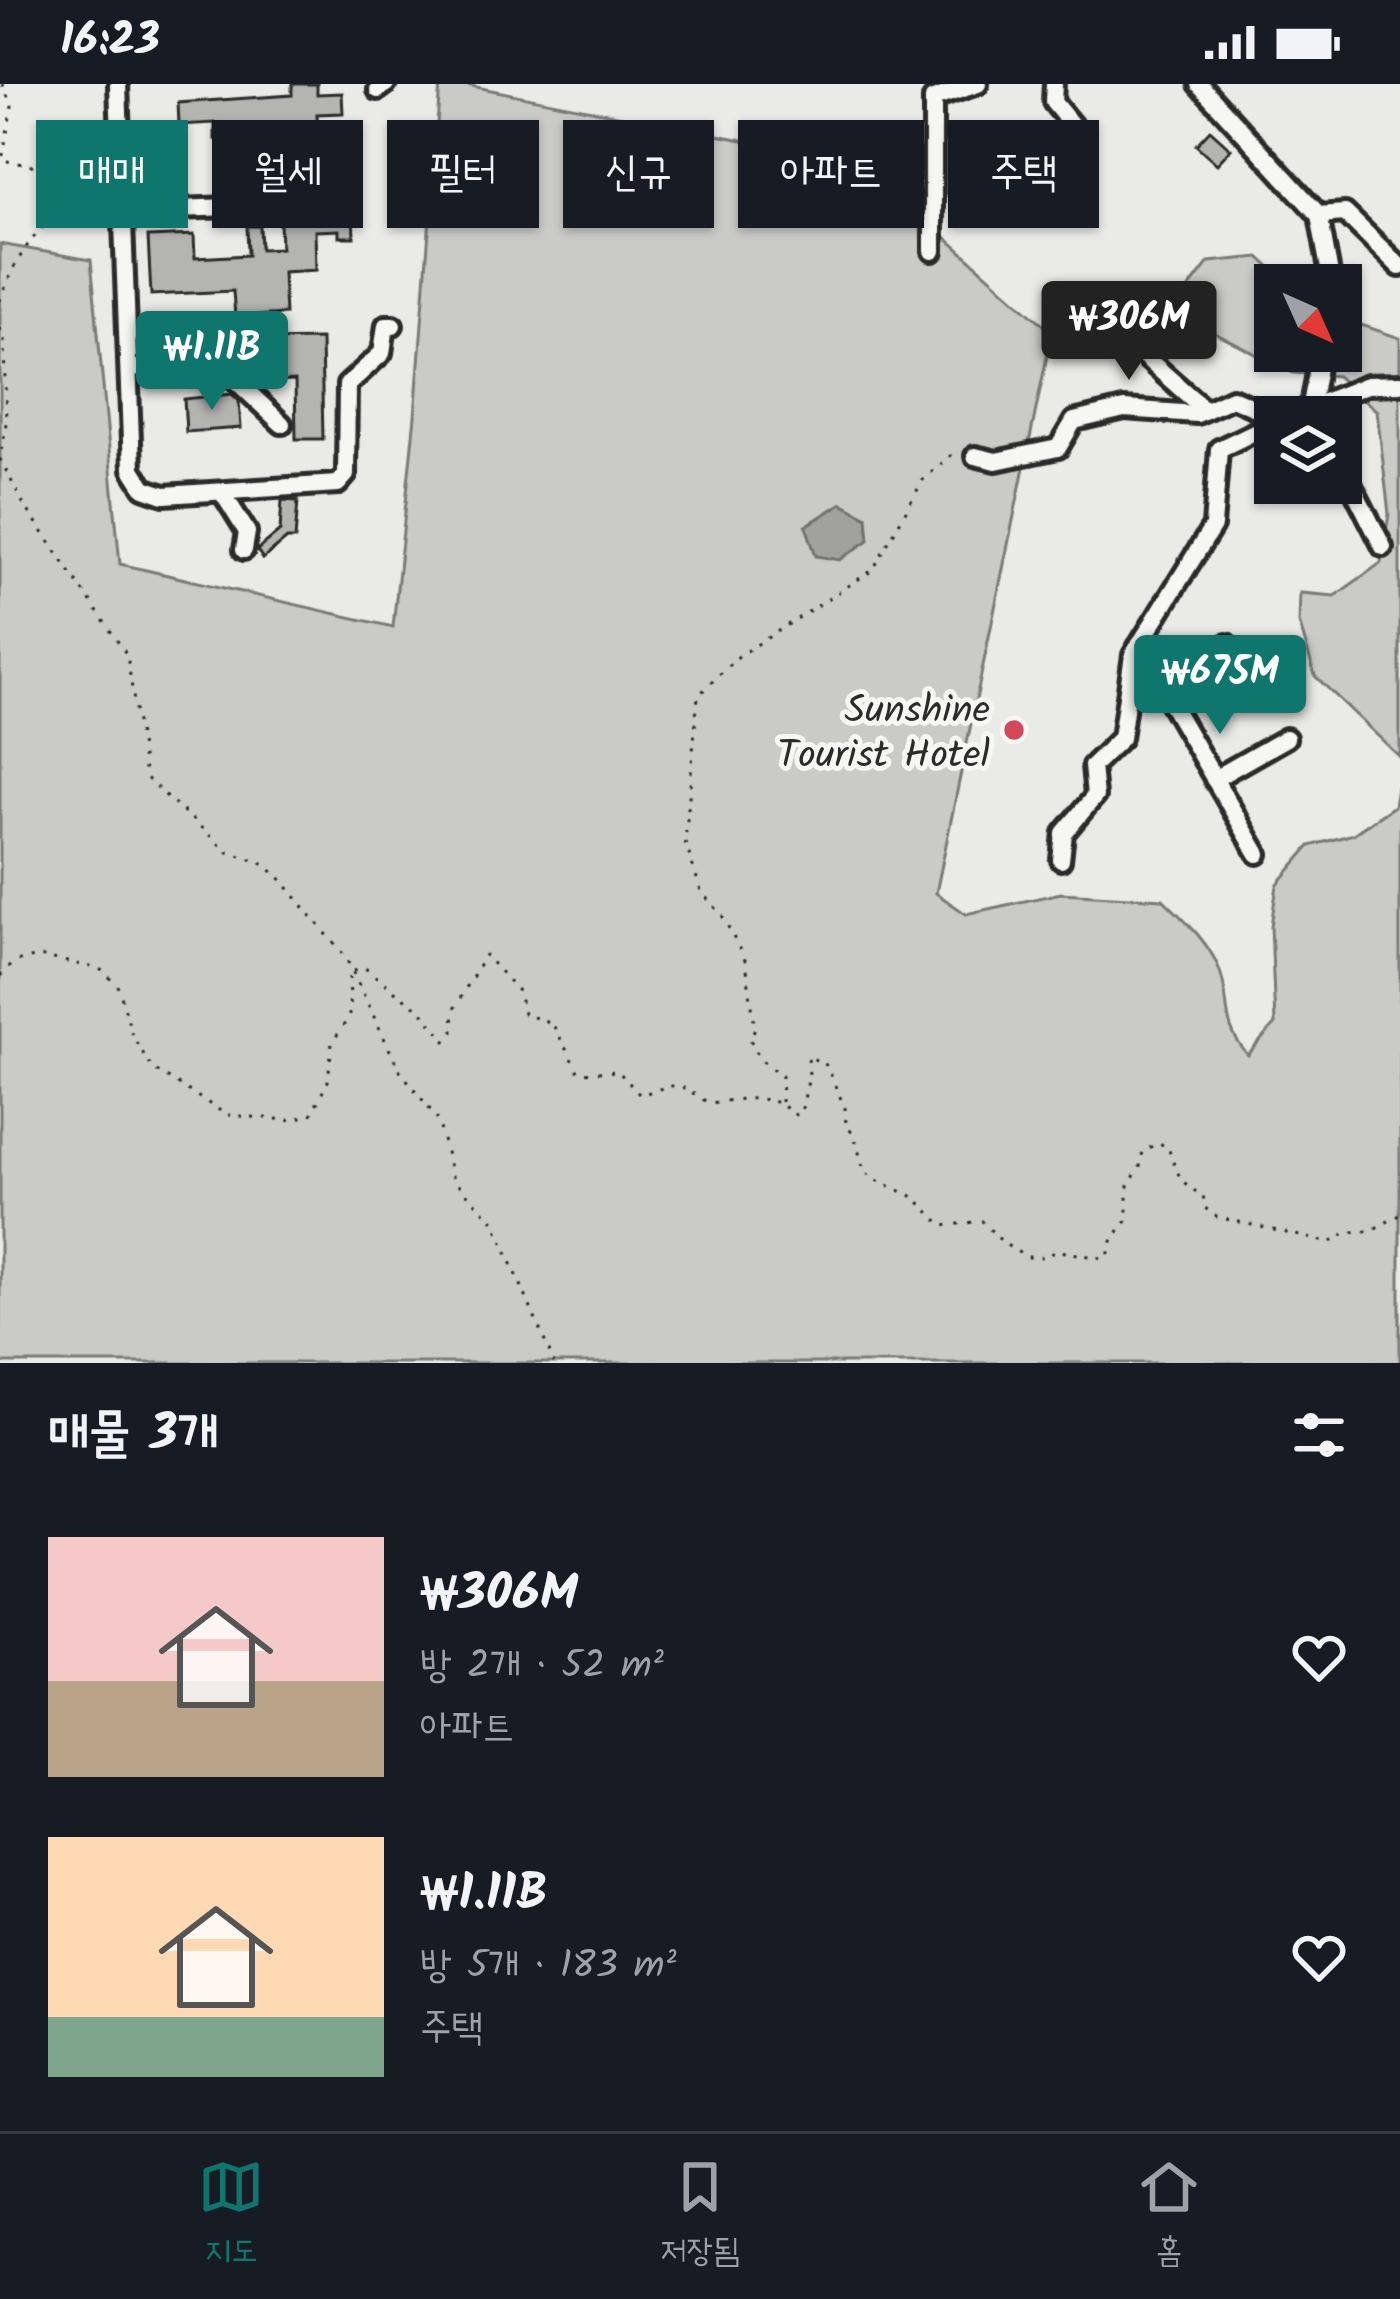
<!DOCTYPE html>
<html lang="ko">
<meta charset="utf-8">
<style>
body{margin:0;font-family:Kalam,"Poor Story",sans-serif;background:#20242c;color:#f1f3f6;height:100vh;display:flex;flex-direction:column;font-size:45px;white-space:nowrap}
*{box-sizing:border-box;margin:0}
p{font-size:39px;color:#9ea1a6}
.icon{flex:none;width:66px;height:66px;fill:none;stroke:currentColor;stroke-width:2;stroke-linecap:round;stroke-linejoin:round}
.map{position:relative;height:1279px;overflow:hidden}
.panel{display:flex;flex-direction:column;background:#171b24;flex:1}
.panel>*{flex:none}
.top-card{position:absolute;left:36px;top:36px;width:1329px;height:108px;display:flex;gap:24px}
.needle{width:78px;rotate:135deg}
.controls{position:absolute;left:1254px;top:180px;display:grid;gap:24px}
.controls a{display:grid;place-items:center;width:108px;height:108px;border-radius:0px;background:#171b24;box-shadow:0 3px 9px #0004;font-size:60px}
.price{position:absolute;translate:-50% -102px;padding:0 27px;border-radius:12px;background:#0f766e;color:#fff;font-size:39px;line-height:78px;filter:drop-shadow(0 3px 6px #0008)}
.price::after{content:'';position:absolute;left:50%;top:72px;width:36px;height:27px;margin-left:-18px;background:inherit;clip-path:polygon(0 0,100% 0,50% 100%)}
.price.active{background:#222;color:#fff}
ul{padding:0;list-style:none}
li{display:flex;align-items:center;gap:36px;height:300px;padding:0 48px}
li span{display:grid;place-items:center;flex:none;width:336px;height:240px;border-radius:0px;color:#555}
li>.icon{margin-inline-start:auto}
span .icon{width:144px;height:144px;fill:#fffc;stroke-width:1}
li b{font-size:51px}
h2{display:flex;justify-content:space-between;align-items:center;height:144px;padding:0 48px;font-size:51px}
.pill{padding:0 42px;border-radius:0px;background:#171b24;box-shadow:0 3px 9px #0004;font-size:42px;line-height:108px}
.pill.active{background:#0f766e;color:#fff}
.status{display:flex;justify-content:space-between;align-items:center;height:84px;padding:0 60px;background:#171b24;direction:ltr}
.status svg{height:33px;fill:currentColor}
.tab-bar{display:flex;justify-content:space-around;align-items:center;height:168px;border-top:3px solid #363941;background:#171b24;font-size:33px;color:#9ea1a6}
.tab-bar a{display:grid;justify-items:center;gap:6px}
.tab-bar .active{color:#0f766e}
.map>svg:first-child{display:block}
.green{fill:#cacac7;stroke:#7a7a79;stroke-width:3}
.water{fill:#a1a19e;stroke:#727270;stroke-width:3}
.building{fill:#b4b4b1;stroke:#2b2b2b;stroke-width:3}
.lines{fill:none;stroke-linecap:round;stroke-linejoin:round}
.minor-casing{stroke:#2b2b2b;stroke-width:26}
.path{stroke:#2b2b2b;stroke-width:3;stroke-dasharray:3 9;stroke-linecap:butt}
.minor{stroke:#f6f6f2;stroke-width:16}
.poi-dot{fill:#d1495b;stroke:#f6f6f2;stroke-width:4.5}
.labels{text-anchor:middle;stroke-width:10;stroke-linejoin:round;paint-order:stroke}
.poi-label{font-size:39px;fill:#2b2b2b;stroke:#f6f6f2;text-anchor:end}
</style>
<div class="status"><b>16:23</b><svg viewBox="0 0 49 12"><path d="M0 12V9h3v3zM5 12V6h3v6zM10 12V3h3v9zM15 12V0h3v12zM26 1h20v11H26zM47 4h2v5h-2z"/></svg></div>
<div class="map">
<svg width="1400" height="1279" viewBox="0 0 1400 1279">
<rect width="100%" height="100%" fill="#eaeae6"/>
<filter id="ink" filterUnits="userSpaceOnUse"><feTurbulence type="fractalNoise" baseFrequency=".00833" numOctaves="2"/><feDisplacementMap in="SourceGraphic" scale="24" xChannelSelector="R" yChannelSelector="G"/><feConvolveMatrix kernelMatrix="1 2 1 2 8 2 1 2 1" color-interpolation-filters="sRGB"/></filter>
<g filter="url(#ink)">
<g class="green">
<path d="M 440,0 L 461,0 L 863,80 L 1052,248 L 936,809 L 966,830 L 1061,809 L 1163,815 C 1183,835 1206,855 1218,882 C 1233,917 1218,938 1248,971 L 1275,940 L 1271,842 L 1277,801 L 1310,762 L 1353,750 L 1394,722 L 1400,685 L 1400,1279 L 0,1279 L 0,160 L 91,176 L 120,480 L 393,543 L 415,332 Z"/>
<path d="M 1259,173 L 1289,201 L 1275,201 L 1275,267 L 1341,267 L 1341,234 L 1400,254 L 1400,673 L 1315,592 L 1299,538 L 1300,509 L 1335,512 L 1381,479 L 1389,430 L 1377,327 L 1337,292 L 1293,289 L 1203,243 L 1183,212 L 1209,178 Z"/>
</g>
<path class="water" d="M 842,419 L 867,433 L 869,456 L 840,476 L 816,472 L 806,442 Z"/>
<g class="building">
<path d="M 292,0 L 317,0 L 317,10 L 342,9 L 343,29 L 317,30 L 318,55 L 267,57 L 267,50 L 215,55 L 215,39 L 179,41 L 178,19 L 292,11 Z"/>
<path d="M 1210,46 L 1231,65 L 1217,80 L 1196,61 Z"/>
<path d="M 352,109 L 354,153 L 339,153 L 339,146 L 315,147 L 316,186 L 283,188 L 285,230 L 235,233 L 233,207 L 151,211 L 148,153 L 194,151 L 195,174 L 248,171 L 247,142 L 260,142 L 261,165 L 281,164 L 279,113 Z"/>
<path d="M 321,255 L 323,355 L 296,355 L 295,297 L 268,298 L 267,279 L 261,279 L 261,256 Z"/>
<path d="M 232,310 L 239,317 L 241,344 L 186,348 L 184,315 Z"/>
<path d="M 282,416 L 298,417 L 295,455 L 287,455 L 263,475 L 257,466 L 280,447 Z"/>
</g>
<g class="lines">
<g class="minor-casing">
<g id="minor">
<path d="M 118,0 L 132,385 L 144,404 L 164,411 L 338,400 L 346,391 L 347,301 L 382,269 L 386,241 L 393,241"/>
<path d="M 1199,0 L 1319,131 L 1345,129 L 1400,183"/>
<path d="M 378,6 L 386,0"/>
<path d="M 1023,97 L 1075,45 L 1053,18 L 1054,0"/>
<path d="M 169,100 L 170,125"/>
<path d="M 124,127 L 257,122"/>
<path d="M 1319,131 L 1332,201"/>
<path d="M 933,167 L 933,15 L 978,0"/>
<path d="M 1118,249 L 1205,326"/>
<path d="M 129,284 L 160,285 L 176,292 L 230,291 L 282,340"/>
<path d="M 1286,333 L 1367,301 L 1400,300"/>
<path d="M 1317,333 L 1311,321 L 1321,267"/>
<path d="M 975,372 L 996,377 L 1058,364 L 1074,337 L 1124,325 L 1197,330 L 1232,314 L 1276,333"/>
<path d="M 1341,380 L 1383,463"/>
<path d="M 222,408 L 247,448 L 244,466"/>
<path d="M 1138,563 L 1258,770"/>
<path d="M 1160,600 L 1227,560"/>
<path d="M 1214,695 L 1286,654"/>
<path d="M 1061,776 L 1064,749 L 1095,712 L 1092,682 L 1121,654 L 1133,571 L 1213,442 L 1219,365 L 1275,338"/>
</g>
</g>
<g class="path">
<path d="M 2,0 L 12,22 L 2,76 L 40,83 L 55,100 L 46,141"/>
<path d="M 0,217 C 14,173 54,106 109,121"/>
<path d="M 0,244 L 4,254 L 6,339 L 0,375 L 23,419 L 127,571 L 145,693 L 228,768 L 260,778 L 278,792 L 345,872 L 399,985 L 438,1036 L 453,1096 L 494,1137 L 554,1279"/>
<path d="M 0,892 L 16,877 L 39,872 L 100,885 L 118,901 L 132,951 L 152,984 L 227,1031 L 288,1036 L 311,1031 L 328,997 L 332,959 L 349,933 L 350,888 L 365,884 L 421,927 L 446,957 L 453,948 L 454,925 L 485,871 L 519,908 L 524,930 L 552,939 L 579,989 L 618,987 L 640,1011 C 683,998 672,997 709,1019 C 730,1017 759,1010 780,1020 C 786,1023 790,1028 796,1031 L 801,1029 L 809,992 L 808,972 L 826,981 L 845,1024 L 846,1041 L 854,1051 L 864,1086 L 872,1094 L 914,1113 L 943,1142 L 982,1137 L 1003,1159 L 1026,1173 L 1040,1173 L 1060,1167 L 1102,1174 L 1108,1172 L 1113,1154 L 1127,1137 L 1127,1104 L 1140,1083 L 1143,1067 L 1159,1059 L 1168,1063 C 1175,1084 1179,1101 1203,1111 L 1205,1124 L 1217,1133 L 1326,1158 L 1335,1157 L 1347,1148 L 1370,1147 L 1400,1131"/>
<path d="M 781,1018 L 782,992 L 760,975 L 750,955 L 755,944 L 746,878 L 722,831 L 701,807 L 685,758 L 698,612 L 736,574 L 873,486 L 923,396 L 950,372 L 960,371"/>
</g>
<use href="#minor" class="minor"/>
</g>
</g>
<circle class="poi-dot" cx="1014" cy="646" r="12"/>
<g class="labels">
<g class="poi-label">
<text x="990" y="638">Sunshine<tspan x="990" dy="45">Tourist Hotel</tspan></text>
</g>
</g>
</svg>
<div class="controls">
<a><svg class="needle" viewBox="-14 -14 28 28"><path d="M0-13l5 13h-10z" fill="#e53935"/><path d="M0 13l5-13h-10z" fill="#9ea1a6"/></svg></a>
<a><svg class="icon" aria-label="layers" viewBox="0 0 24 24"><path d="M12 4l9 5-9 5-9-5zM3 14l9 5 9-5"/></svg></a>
</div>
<b class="price active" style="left:1129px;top:299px">₩306M</b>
<b class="price" style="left:212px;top:329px">₩1.11B</b>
<b class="price" style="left:1220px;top:653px">₩675M</b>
<div class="top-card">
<a class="pill active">매매</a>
<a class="pill">월세</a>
<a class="pill">필터</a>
<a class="pill">신규</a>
<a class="pill">아파트</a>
<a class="pill">주택</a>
</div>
</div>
<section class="panel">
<h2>매물 3개<svg class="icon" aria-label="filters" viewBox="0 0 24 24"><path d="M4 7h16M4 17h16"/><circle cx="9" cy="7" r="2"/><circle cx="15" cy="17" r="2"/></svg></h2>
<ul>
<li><span style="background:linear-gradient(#f6c9c9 60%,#b9a48a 0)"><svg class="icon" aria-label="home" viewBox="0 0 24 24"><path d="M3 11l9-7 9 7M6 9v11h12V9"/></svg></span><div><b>₩306M</b><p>방 2개 · 52 m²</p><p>아파트</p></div><svg class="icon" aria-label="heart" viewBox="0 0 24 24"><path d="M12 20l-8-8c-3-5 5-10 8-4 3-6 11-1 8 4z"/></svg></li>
<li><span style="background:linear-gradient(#ffd9b3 75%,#7fa58c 0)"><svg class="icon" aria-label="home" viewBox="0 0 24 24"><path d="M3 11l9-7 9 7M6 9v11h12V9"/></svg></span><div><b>₩1.11B</b><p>방 5개 · 183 m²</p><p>주택</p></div><svg class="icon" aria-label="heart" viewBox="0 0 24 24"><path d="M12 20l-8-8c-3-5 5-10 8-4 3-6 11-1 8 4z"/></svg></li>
</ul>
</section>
<nav class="tab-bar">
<a class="active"><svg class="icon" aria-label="map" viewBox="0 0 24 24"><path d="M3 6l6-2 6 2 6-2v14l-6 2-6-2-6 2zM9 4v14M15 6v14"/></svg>지도</a>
<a><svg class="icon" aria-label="saved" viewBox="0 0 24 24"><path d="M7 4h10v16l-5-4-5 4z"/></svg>저장됨</a>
<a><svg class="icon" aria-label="home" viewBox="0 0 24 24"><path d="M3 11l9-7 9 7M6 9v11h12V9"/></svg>홈</a>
</nav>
